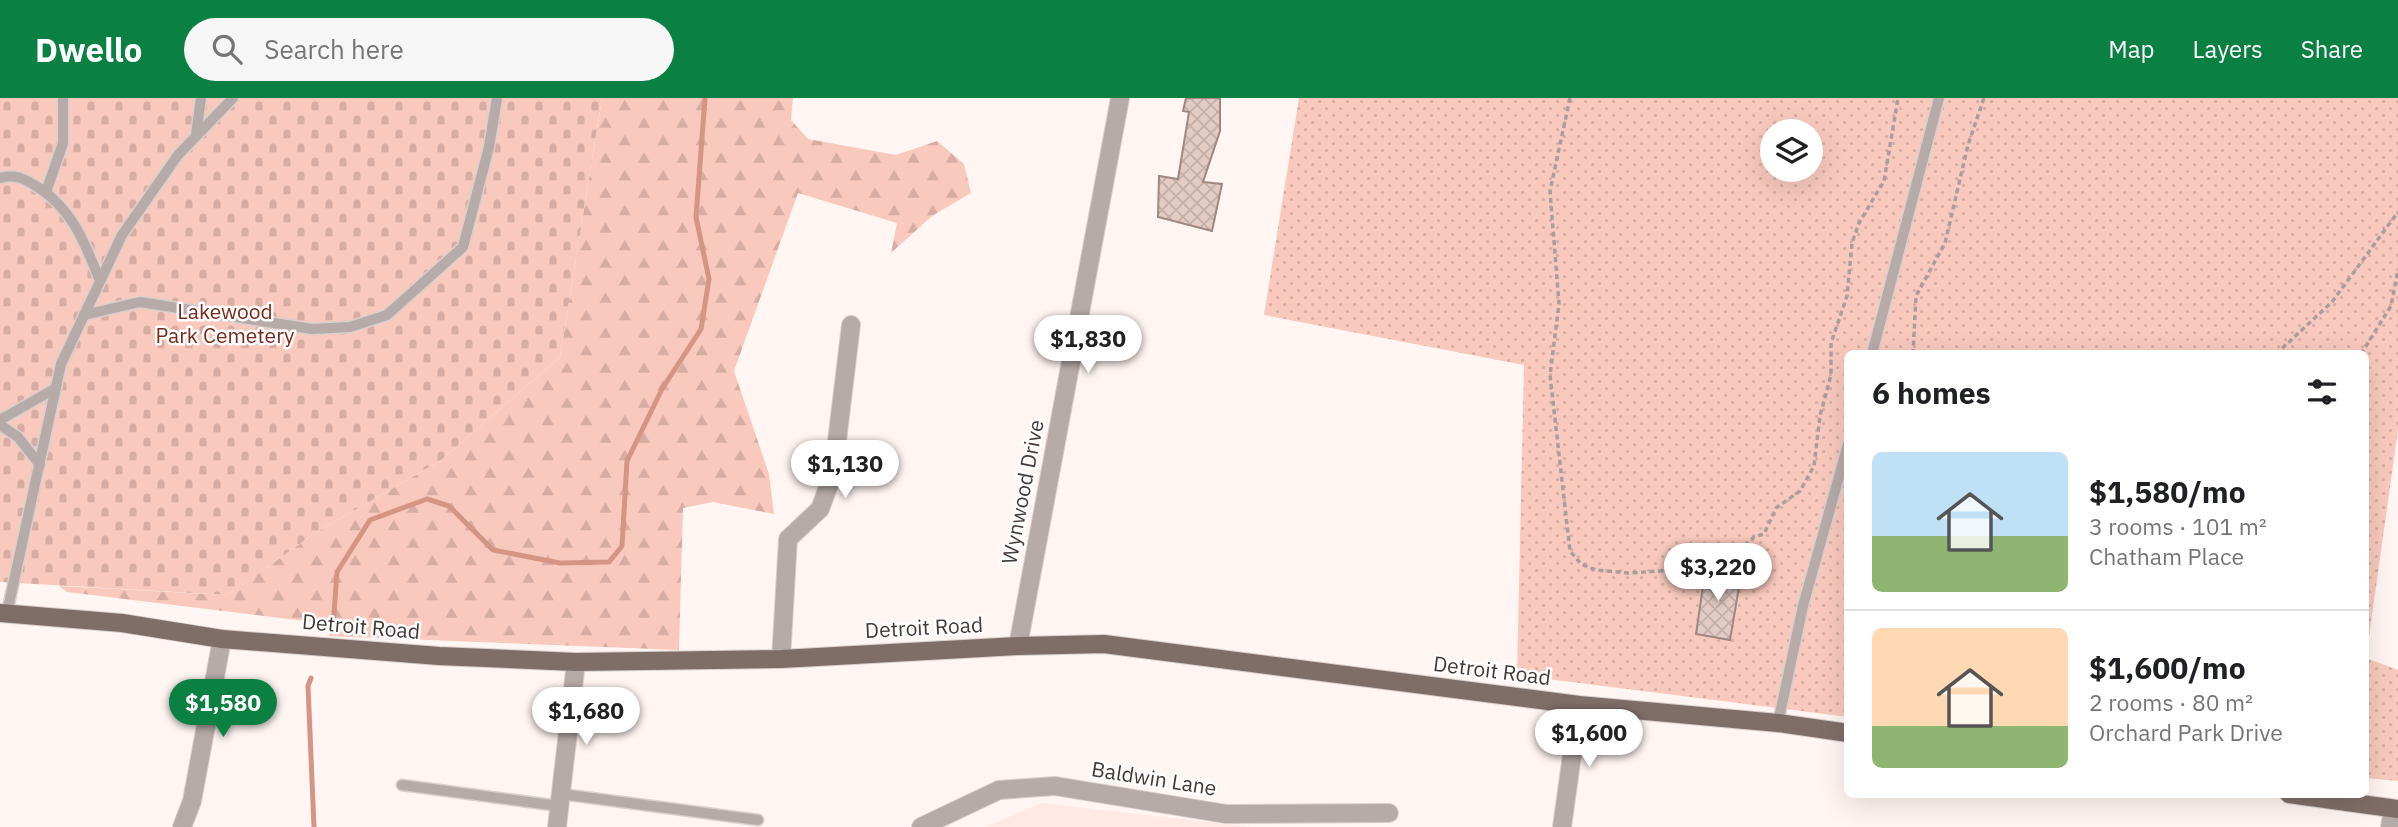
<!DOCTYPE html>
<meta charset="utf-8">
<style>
body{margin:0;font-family:"IBM Plex Sans",sans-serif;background:#f6f6f6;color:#202124;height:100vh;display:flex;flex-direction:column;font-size:26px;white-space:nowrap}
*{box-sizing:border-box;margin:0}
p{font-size:23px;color:#757577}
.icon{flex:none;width:38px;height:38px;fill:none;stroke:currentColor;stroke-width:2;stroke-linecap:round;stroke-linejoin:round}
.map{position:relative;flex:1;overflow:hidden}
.details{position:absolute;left:1844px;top:252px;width:525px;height:448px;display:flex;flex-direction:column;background:#fff;border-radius:10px;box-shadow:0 7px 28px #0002}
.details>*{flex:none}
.tools{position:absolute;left:1760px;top:21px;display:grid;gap:14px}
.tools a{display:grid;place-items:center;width:63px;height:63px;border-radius:50%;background:#fff;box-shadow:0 7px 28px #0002;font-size:35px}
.price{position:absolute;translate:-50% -60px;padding:0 16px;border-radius:24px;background:#fff;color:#222;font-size:23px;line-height:46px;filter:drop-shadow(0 2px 4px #0008)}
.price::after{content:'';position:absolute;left:50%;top:42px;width:21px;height:16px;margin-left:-10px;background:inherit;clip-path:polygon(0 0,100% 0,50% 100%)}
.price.on{background:#0b8043;color:#fff}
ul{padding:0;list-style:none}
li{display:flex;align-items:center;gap:21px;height:175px;padding:0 28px}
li+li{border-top:2px solid #e0e0e0}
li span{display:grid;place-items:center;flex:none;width:196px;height:140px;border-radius:10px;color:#555}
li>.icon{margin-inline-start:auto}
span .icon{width:84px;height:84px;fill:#fffc;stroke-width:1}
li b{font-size:30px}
h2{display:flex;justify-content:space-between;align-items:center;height:84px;padding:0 28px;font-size:30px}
header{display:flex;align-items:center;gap:42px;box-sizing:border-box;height:98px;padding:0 35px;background:#0b8043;color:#fff}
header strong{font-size:33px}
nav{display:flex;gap:38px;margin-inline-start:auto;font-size:24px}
.search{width:490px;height:63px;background:#f6f6f6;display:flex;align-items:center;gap:18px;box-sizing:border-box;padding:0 24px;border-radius:38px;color:#757577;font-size:26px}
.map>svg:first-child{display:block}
.built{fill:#fee9e4}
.grass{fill:url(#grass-dots);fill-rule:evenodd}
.forest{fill:url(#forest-firs)}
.cemetery{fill:url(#cemetery-stones)}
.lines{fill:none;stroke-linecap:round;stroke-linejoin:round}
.stream{stroke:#d59585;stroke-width:5}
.building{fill:url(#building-cross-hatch);stroke:#9f8882;stroke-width:2}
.service-casing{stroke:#d9cfcd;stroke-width:13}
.minor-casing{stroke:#d9cfcd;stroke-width:20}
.primary-casing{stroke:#d9cfcd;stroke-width:20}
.path{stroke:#a89e9c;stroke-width:3.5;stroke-dasharray:5 3.5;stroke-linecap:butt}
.service{stroke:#b6aba9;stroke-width:10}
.minor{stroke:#b6aba9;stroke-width:18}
.primary{stroke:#7f6d68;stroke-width:18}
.labels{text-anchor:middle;stroke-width:5;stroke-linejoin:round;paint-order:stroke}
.park-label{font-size:21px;fill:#762a18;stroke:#fff}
.street-label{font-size:21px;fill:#433937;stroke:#fff}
</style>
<header>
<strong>Dwello</strong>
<div class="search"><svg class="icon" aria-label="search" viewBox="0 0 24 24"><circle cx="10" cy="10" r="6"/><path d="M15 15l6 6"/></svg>Search here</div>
<nav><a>Map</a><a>Layers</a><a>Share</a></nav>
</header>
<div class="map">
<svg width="2398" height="729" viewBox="0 0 2398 729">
<defs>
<pattern id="grass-dots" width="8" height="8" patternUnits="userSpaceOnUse" patternTransform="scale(1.75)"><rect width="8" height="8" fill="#f9c9bd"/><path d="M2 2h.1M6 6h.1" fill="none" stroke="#d7ada3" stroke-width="1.8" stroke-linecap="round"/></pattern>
<pattern id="forest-firs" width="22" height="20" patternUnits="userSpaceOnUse" patternTransform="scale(1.75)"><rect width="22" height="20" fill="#f9c9bd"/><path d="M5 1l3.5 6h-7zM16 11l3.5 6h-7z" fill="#d7ada3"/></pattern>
<pattern id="cemetery-stones" width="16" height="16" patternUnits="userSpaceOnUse" patternTransform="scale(1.75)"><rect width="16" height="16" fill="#f9c9bd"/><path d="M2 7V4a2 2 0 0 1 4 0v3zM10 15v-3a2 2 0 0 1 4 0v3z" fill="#d7ada3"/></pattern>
<pattern id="building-cross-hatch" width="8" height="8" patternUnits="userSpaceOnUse" patternTransform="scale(1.75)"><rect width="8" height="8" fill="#e3cbc4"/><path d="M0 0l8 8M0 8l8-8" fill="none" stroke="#c4afa9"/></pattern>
</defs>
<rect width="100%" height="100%" fill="#fff5f2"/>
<path class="built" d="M 1041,705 L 1252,729 L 986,729 Z"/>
<path class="grass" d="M 1299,0 L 2398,0 L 2398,332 L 2366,560 L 2398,572 L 2398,683 L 2366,680 L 2366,256 L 1848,256 L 1848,619 L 1517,577 L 1524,267 L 1264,217 ZM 1773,33 L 1811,33 L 1811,72 L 1773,72 Z"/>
<path class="forest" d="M 602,0 L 793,0 L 791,22 L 808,41 L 896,57 L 937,43 L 964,66 L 971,95 L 932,118 L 891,155 L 897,125 L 798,95 L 734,273 L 769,376 L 774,416 L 713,404 L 683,410 L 679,552 L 329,538 L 335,496 L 330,526 L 67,494 L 59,488 L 228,497 L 315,435 L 440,363 L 560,259 Z"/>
<path class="cemetery" d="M 0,0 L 602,0 L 560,259 L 440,363 L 315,435 L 228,497 L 0,484 Z"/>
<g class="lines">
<g class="stream">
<path d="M 333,529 L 337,474 L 370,422 L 427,401 L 449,408 L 493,452 L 560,465 L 609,464 L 622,448 L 627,363 L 662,291 L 701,231 L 709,181 L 696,119 L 705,0"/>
<path d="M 311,580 L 308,588 L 314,729"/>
</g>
</g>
<g class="building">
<path d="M 1186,0 L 1220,0 L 1220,33 L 1203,84 L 1222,86 L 1212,133 L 1158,119 L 1159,78 L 1178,81 L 1189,14 L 1183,13 Z"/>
<path d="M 1706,468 L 1741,477 L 1730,542 L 1696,536 Z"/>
</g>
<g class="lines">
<g class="service-casing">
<g id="service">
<path d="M 196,37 L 201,0"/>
<path d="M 0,80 C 15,76 23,80 36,88 C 72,110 85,145 100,183"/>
<path d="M 46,94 L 63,45 L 63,0"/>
<path d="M 84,217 L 140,204 L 312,231 L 350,229 L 387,217 L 463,149 L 489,49 L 497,0"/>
<path d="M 1872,256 L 1939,0"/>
<path d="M 0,322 L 56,290"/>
<path d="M 0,327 L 18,339 L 40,367"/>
<path d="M 7,515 L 61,266 L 122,137 L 178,57 L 233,0"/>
<path d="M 1778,625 L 1803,508 L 1848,346"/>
<path d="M 402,687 L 559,708"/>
<path d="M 561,696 L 758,722"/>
</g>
</g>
<g class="minor-casing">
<g id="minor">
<path d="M 1018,548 L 1120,0"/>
<path d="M 781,561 L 788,441 L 820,411 L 833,376 L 851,227"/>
<path d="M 182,729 L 192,703 L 222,541"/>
<path d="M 557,729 L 576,564"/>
<path d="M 921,729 L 999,692 L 1055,688 L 1226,716 L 1389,715"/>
<path d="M 1562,729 L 1579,607"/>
<path d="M 2390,729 L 2393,711"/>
</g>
</g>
<g class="primary-casing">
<g id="primary">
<path d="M 0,515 L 122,525 L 222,541 L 439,558 L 576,564 L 781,561 L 1018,548 L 1104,546 L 1579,607 L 1778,625 L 1848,635"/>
<path d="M 2289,696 L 2398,711"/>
</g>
</g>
<g class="path">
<path d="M 1570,0 L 1550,93 L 1559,206 L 1550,277 L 1570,453 L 1581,466 L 1596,472 L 1628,475 L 1676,472 L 1740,456 L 1754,439 L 1764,436 L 1776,410 L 1800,393 L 1814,368 L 1820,318 L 1831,277 L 1831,245 L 1847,198 L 1852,145 L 1859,125 L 1884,83 L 1898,0"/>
<path d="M 1913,256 L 1916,198 L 1945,145 L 1968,47 L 1984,0"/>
<path d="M 2276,256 L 2332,204 L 2398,114"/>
<path d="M 2361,256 L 2391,208 L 2398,172"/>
</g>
<use href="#service" class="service"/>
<use href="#minor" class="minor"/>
<use href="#primary" class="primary"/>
</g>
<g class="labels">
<g class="park-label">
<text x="225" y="221">Lakewood<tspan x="225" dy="24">Park Cemetery</tspan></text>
</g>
<g class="street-label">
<text transform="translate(1023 394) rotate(-79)" y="7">Wynwood Drive</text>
<text transform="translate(361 529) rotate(5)" y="7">Detroit Road</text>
<text transform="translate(924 530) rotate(-3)" y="7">Detroit Road</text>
<text transform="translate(1492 573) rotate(7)" y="7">Detroit Road</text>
<text transform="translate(1154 681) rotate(9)" y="7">Baldwin Lane</text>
</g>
</g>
</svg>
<div class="tools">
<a><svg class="icon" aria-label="layers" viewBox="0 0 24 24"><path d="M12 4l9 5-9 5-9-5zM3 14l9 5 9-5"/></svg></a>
</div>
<b class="price" style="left:1088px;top:277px">$1,830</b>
<b class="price" style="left:845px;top:402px">$1,130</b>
<b class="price" style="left:1718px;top:505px">$3,220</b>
<b class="price on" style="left:223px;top:641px">$1,580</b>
<b class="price" style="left:586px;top:649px">$1,680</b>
<b class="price" style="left:1589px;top:671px">$1,600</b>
<section class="details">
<h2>6 homes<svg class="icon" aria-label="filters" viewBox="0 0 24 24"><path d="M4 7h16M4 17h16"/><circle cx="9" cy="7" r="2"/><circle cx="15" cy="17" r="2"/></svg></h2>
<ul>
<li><span style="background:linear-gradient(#bfe0f5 60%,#8fb573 0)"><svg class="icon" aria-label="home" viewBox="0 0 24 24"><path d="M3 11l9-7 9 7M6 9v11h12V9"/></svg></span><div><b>$1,580/mo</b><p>3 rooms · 101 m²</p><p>Chatham Place</p></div></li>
<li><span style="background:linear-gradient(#ffd9b3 70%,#8fb573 0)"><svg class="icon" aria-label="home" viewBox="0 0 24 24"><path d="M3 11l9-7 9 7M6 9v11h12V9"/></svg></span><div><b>$1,600/mo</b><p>2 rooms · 80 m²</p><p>Orchard Park Drive</p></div></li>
</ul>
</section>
</div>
